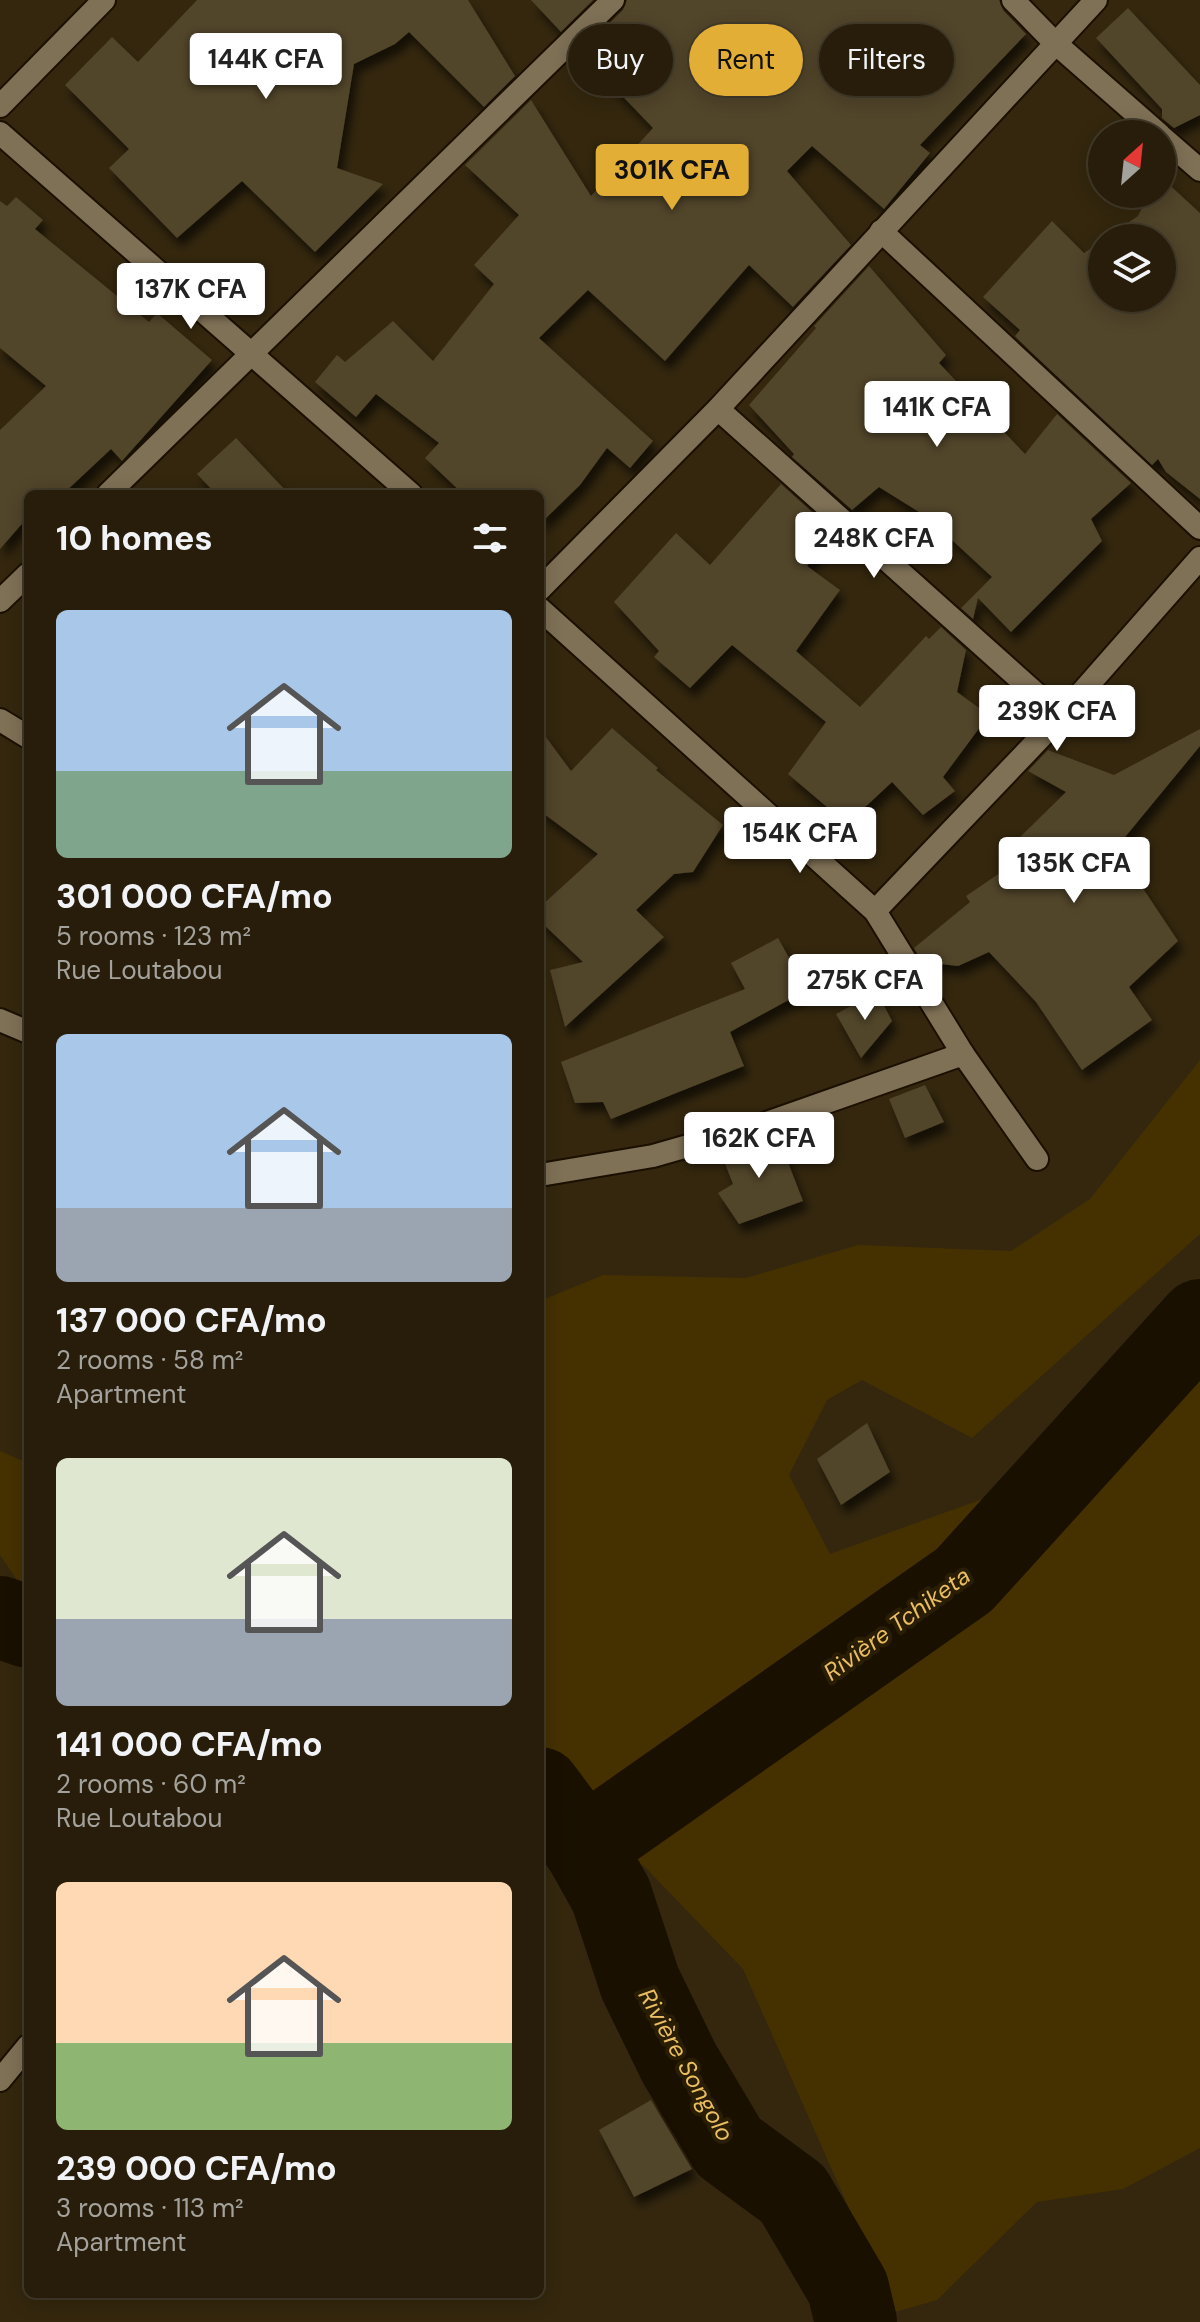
<!DOCTYPE html>
<meta charset="utf-8">
<style>
body{margin:0;font-family:"DM Sans",sans-serif;background:#332a18;color:#f1f3f6;height:100vh;display:flex;flex-direction:column;font-size:30px;white-space:nowrap}
*{box-sizing:border-box;margin:0}
p{font-size:26px;color:#a4a29c}
.icon{flex:none;width:44px;height:44px;fill:none;stroke:currentColor;stroke-width:2;stroke-linecap:round;stroke-linejoin:round}
.map{position:relative;flex:1;overflow:hidden}
.details{position:absolute;left:24px;top:490px;width:520px;height:1808px;display:flex;flex-direction:column;background:#271d0a;border-radius:12px;box-shadow:0 4px 20px #0003,0 0 0 2px #433b2b}
.details>*{flex:none}
.guide{position:absolute;left:568px;top:24px;width:512px;height:72px;display:flex;gap:16px}
.needle{width:52px;rotate:27deg}
.fabs{position:absolute;left:1088px;top:120px;display:grid;gap:16px}
.fabs a{display:grid;place-items:center;width:88px;height:88px;border-radius:50%;background:#271d0a;box-shadow:0 4px 20px #0003,0 0 0 2px #433b2b;font-size:40px}
.price{position:absolute;translate:-50% -68px;padding:0 18px;border-radius:8px;background:#fff;color:#222;font-size:26px;line-height:52px;filter:drop-shadow(0 2px 4px #0008)}
.price::after{content:'';position:absolute;left:50%;top:48px;width:24px;height:18px;margin-left:-12px;background:inherit;clip-path:polygon(0 0,100% 0,50% 100%)}
.price.current{background:#e3ae35;color:#111}
ul{padding:0;list-style:none}
li{display:grid;align-content:center;gap:16px;height:424px;padding:0 32px}
li span{display:grid;place-items:center;height:248px;border-radius:12px;color:#555}
li>.icon{margin-inline-start:auto}
span .icon{width:144px;height:144px;fill:#fffc;stroke-width:1}
li b{font-size:34px}
h2{display:flex;justify-content:space-between;align-items:center;height:96px;padding:0 32px;font-size:34px}
.pill{padding:0 28px;border-radius:36px;background:#271d0a;box-shadow:0 4px 20px #0003,0 0 0 2px #433b2b;font-size:28px;line-height:72px}
.pill.current{background:#e3ae35;color:#111}
.map>svg:first-child{display:block}
.green{fill:#453100}
.lines{fill:none;stroke-linecap:round;stroke-linejoin:round}
.river{stroke:#1a1000;stroke-width:82}
.building{fill:#51442a;filter:url(#shadow)}
.minor-casing{stroke:#1b1000;stroke-width:26}
.minor{stroke:#7f7156;stroke-width:22}
.labels{text-anchor:middle;stroke-width:8;stroke-linejoin:round;paint-order:stroke}
.water-label{font-size:24px;font-style:italic;fill:#eabd61;stroke:#291e04}
</style>
<div class="map">
<svg width="1200" height="2322" viewBox="0 0 1200 2322">
<defs>
<filter id="shadow"><feDropShadow dx="5" dy="9" stdDeviation="4" flood-color="#0009"/></filter>
</defs>
<rect width="100%" height="100%" fill="#34270e"/>
<g class="green">
<path d="M 1200,1060 L 1200,1234 L 972,1438 L 862,1380 L 827,1400 L 789,1475 L 830,1554 L 1049,1475 L 1118,1384 L 1200,1317 L 1200,2148 L 1123,2189 L 1037,2202 L 937,2300 L 895,2312 L 743,1969 L 643,1865 L 604,1886 L 540,1797 L 540,1301 L 603,1275 L 746,1278 L 858,1245 L 1011,1251 L 1090,1199 Z"/>
<path d="M 0,1451 L 28,1463 L 28,1596 L 0,1555 Z"/>
</g>
<g class="lines">
<g class="river">
<path d="M 0,1617 L 28,1627"/>
<path d="M 540,1788 L 584,1847 L 611,1895 L 640,1983 L 679,2063 L 729,2147 L 793,2194 L 848,2288 L 856,2322"/>
<path d="M 584,1847 L 964,1580 L 1200,1320"/>
</g>
</g>
<g class="building">
<path d="M 197,0 L 468,0 L 515,76 L 484,107 L 409,32 L 395,44 L 354,64 L 337,168 L 383,184 L 315,252 L 242,181 L 177,238 L 109,168 L 129,149 L 65,85 L 112,37 L 138,62 Z"/>
<path d="M 531,0 L 593,0 L 561,32 Z"/>
<path d="M 627,0 L 999,0 L 1003,10 L 1026,34 L 920,145 L 930,153 L 884,209 L 812,146 L 787,171 L 851,245 L 793,307 L 749,265 L 665,361 L 588,290 L 539,338 L 653,441 L 630,468 L 607,448 L 580,485 L 540,524 L 540,494 L 463,494 L 425,458 L 439,443 L 376,394 L 356,417 L 315,382 L 337,355 L 345,362 L 393,321 L 433,361 L 494,284 L 474,265 L 519,215 L 465,165 L 531,100 L 591,196 L 653,128 L 580,52 L 623,10 Z"/>
<path d="M 1128,8 L 1200,85 L 1200,115 L 1174,128 L 1162,118 L 1162,109 L 1096,38 Z"/>
<path d="M 1162,178 L 1200,213 L 1200,499 L 1166,472 L 1158,459 L 1152,465 L 1030,351 L 1015,336 L 1020,330 L 983,297 L 1052,221 L 1084,253 L 1102,241 L 1102,298 L 1162,298 L 1162,238 L 1106,238 L 1138,216 L 1149,194 L 1162,194 Z"/>
<path d="M 16,197 L 43,220 L 35,229 L 149,322 L 157,313 L 212,360 L 122,461 L 111,449 L 63,494 L 28,494 L 28,517 L 0,549 L 0,430 L 46,386 L 0,348 L 0,201 L 7,206 Z"/>
<path d="M 869,266 L 946,355 L 939,363 L 1025,454 L 1057,414 L 1131,483 L 1091,519 L 1102,541 L 1011,632 L 978,598 L 973,619 L 961,608 L 992,577 L 927,517 L 879,487 L 852,510 L 792,457 L 794,454 L 749,405 L 816,328 L 814,326 Z"/>
<path d="M 236,438 L 289,494 L 216,494 L 197,474 Z"/>
<path d="M 781,484 L 831,529 L 819,539 L 826,544 L 807,566 L 840,590 L 796,651 L 860,707 L 926,636 L 929,639 L 941,627 L 966,650 L 957,692 L 989,715 L 943,777 L 955,791 L 923,815 L 892,782 L 847,824 L 788,774 L 826,722 L 732,645 L 690,688 L 654,657 L 659,651 L 614,602 L 676,533 L 710,565 Z"/>
<path d="M 612,728 L 658,768 L 656,770 L 723,825 L 693,872 L 674,874 L 636,910 L 664,937 L 565,1027 L 550,970 L 583,962 L 540,921 L 540,907 L 598,854 L 540,811 L 540,729 L 571,771 Z"/>
<path d="M 1200,729 L 1200,746 L 1116,848 L 1178,941 L 1129,987 L 1152,1020 L 1082,1070 L 1036,1002 L 989,952 L 958,966 L 923,962 L 914,948 L 970,902 L 966,896 L 1028,854 L 1018,839 L 1066,792 L 1028,771 L 1048,750 L 1114,775 Z"/>
<path d="M 778,938 L 807,990 L 730,1032 L 744,1066 L 611,1119 L 603,1102 L 575,1103 L 561,1062 L 745,989 L 731,963 Z"/>
<path d="M 877,992 L 892,1021 L 861,1058 L 836,1014 Z"/>
<path d="M 925,1085 L 944,1122 L 905,1138 L 889,1099 Z"/>
<path d="M 777,1134 L 803,1201 L 739,1224 L 718,1193 L 733,1184 L 720,1151 Z"/>
<path d="M 867,1423 L 890,1472 L 841,1505 L 817,1459 Z"/>
<path d="M 651,2100 L 692,2169 L 634,2197 L 599,2130 Z"/>
</g>
<g class="lines">
<g class="minor-casing">
<g id="minor">
<path d="M 1013,0 L 1054,42 L 1159,134"/>
<path d="M 0,106 L 104,0"/>
<path d="M 0,133 L 411,494"/>
<path d="M 1162,137 L 1200,170"/>
<path d="M 881,231 L 1200,528"/>
<path d="M 718,409 L 1061,716"/>
<path d="M 108,494 L 613,0"/>
<path d="M 540,589 L 718,409 L 1096,0"/>
<path d="M 0,601 L 28,574"/>
<path d="M 540,609 L 875,911 L 963,1054 L 1037,1159"/>
<path d="M 0,720 L 28,737"/>
<path d="M 875,911 L 1061,716 L 1200,558"/>
<path d="M 0,1020 L 28,1032"/>
<path d="M 540,1175 L 653,1156 L 761,1125 L 963,1054"/>
<path d="M 0,2080 L 28,2046"/>
</g>
</g>
<use href="#minor" class="minor"/>
</g>
<g class="labels">
<g class="water-label">
<text transform="translate(897 1624) rotate(-36)" y="8">Rivière Tchiketa</text>
<text transform="translate(686 2065) rotate(61)" y="8">Rivière Songolo</text>
</g>
</g>
</svg>
<div class="fabs">
<a><svg class="needle" viewBox="-14 -14 28 28"><path d="M0-13l5 13h-10z" fill="#e53935"/><path d="M0 13l5-13h-10z" fill="#a4a29c"/></svg></a>
<a><svg class="icon" aria-label="layers" viewBox="0 0 24 24"><path d="M12 4l9 5-9 5-9-5zM3 14l9 5 9-5"/></svg></a>
</div>
<b class="price" style="left:266px;top:101px">144K CFA</b>
<b class="price current" style="left:672px;top:212px">301K CFA</b>
<b class="price" style="left:191px;top:331px">137K CFA</b>
<b class="price" style="left:937px;top:449px">141K CFA</b>
<b class="price" style="left:874px;top:580px">248K CFA</b>
<b class="price" style="left:1057px;top:753px">239K CFA</b>
<b class="price" style="left:800px;top:875px">154K CFA</b>
<b class="price" style="left:1074px;top:905px">135K CFA</b>
<b class="price" style="left:865px;top:1022px">275K CFA</b>
<b class="price" style="left:759px;top:1180px">162K CFA</b>
<div class="guide">
<a class="pill">Buy</a>
<a class="pill current">Rent</a>
<a class="pill">Filters</a>
</div>
<section class="details">
<h2>10 homes<svg class="icon" aria-label="filters" viewBox="0 0 24 24"><path d="M4 7h16M4 17h16"/><circle cx="9" cy="7" r="2"/><circle cx="15" cy="17" r="2"/></svg></h2>
<ul>
<li><span style="background:linear-gradient(#a9c7e8 65%,#7fa58c 0)"><svg class="icon" aria-label="home" viewBox="0 0 24 24"><path d="M3 11l9-7 9 7M6 9v11h12V9"/></svg></span><div><b>301 000 CFA/mo</b><p>5 rooms · 123 m²</p><p>Rue Loutabou</p></div></li>
<li><span style="background:linear-gradient(#a9c7e8 70%,#9aa5b1 0)"><svg class="icon" aria-label="home" viewBox="0 0 24 24"><path d="M3 11l9-7 9 7M6 9v11h12V9"/></svg></span><div><b>137 000 CFA/mo</b><p>2 rooms · 58 m²</p><p>Apartment</p></div></li>
<li><span style="background:linear-gradient(#dfe7d0 65%,#9aa5b1 0)"><svg class="icon" aria-label="home" viewBox="0 0 24 24"><path d="M3 11l9-7 9 7M6 9v11h12V9"/></svg></span><div><b>141 000 CFA/mo</b><p>2 rooms · 60 m²</p><p>Rue Loutabou</p></div></li>
<li><span style="background:linear-gradient(#ffd9b3 65%,#8fb573 0)"><svg class="icon" aria-label="home" viewBox="0 0 24 24"><path d="M3 11l9-7 9 7M6 9v11h12V9"/></svg></span><div><b>239 000 CFA/mo</b><p>3 rooms · 113 m²</p><p>Apartment</p></div></li>
</ul>
</section>
</div>
